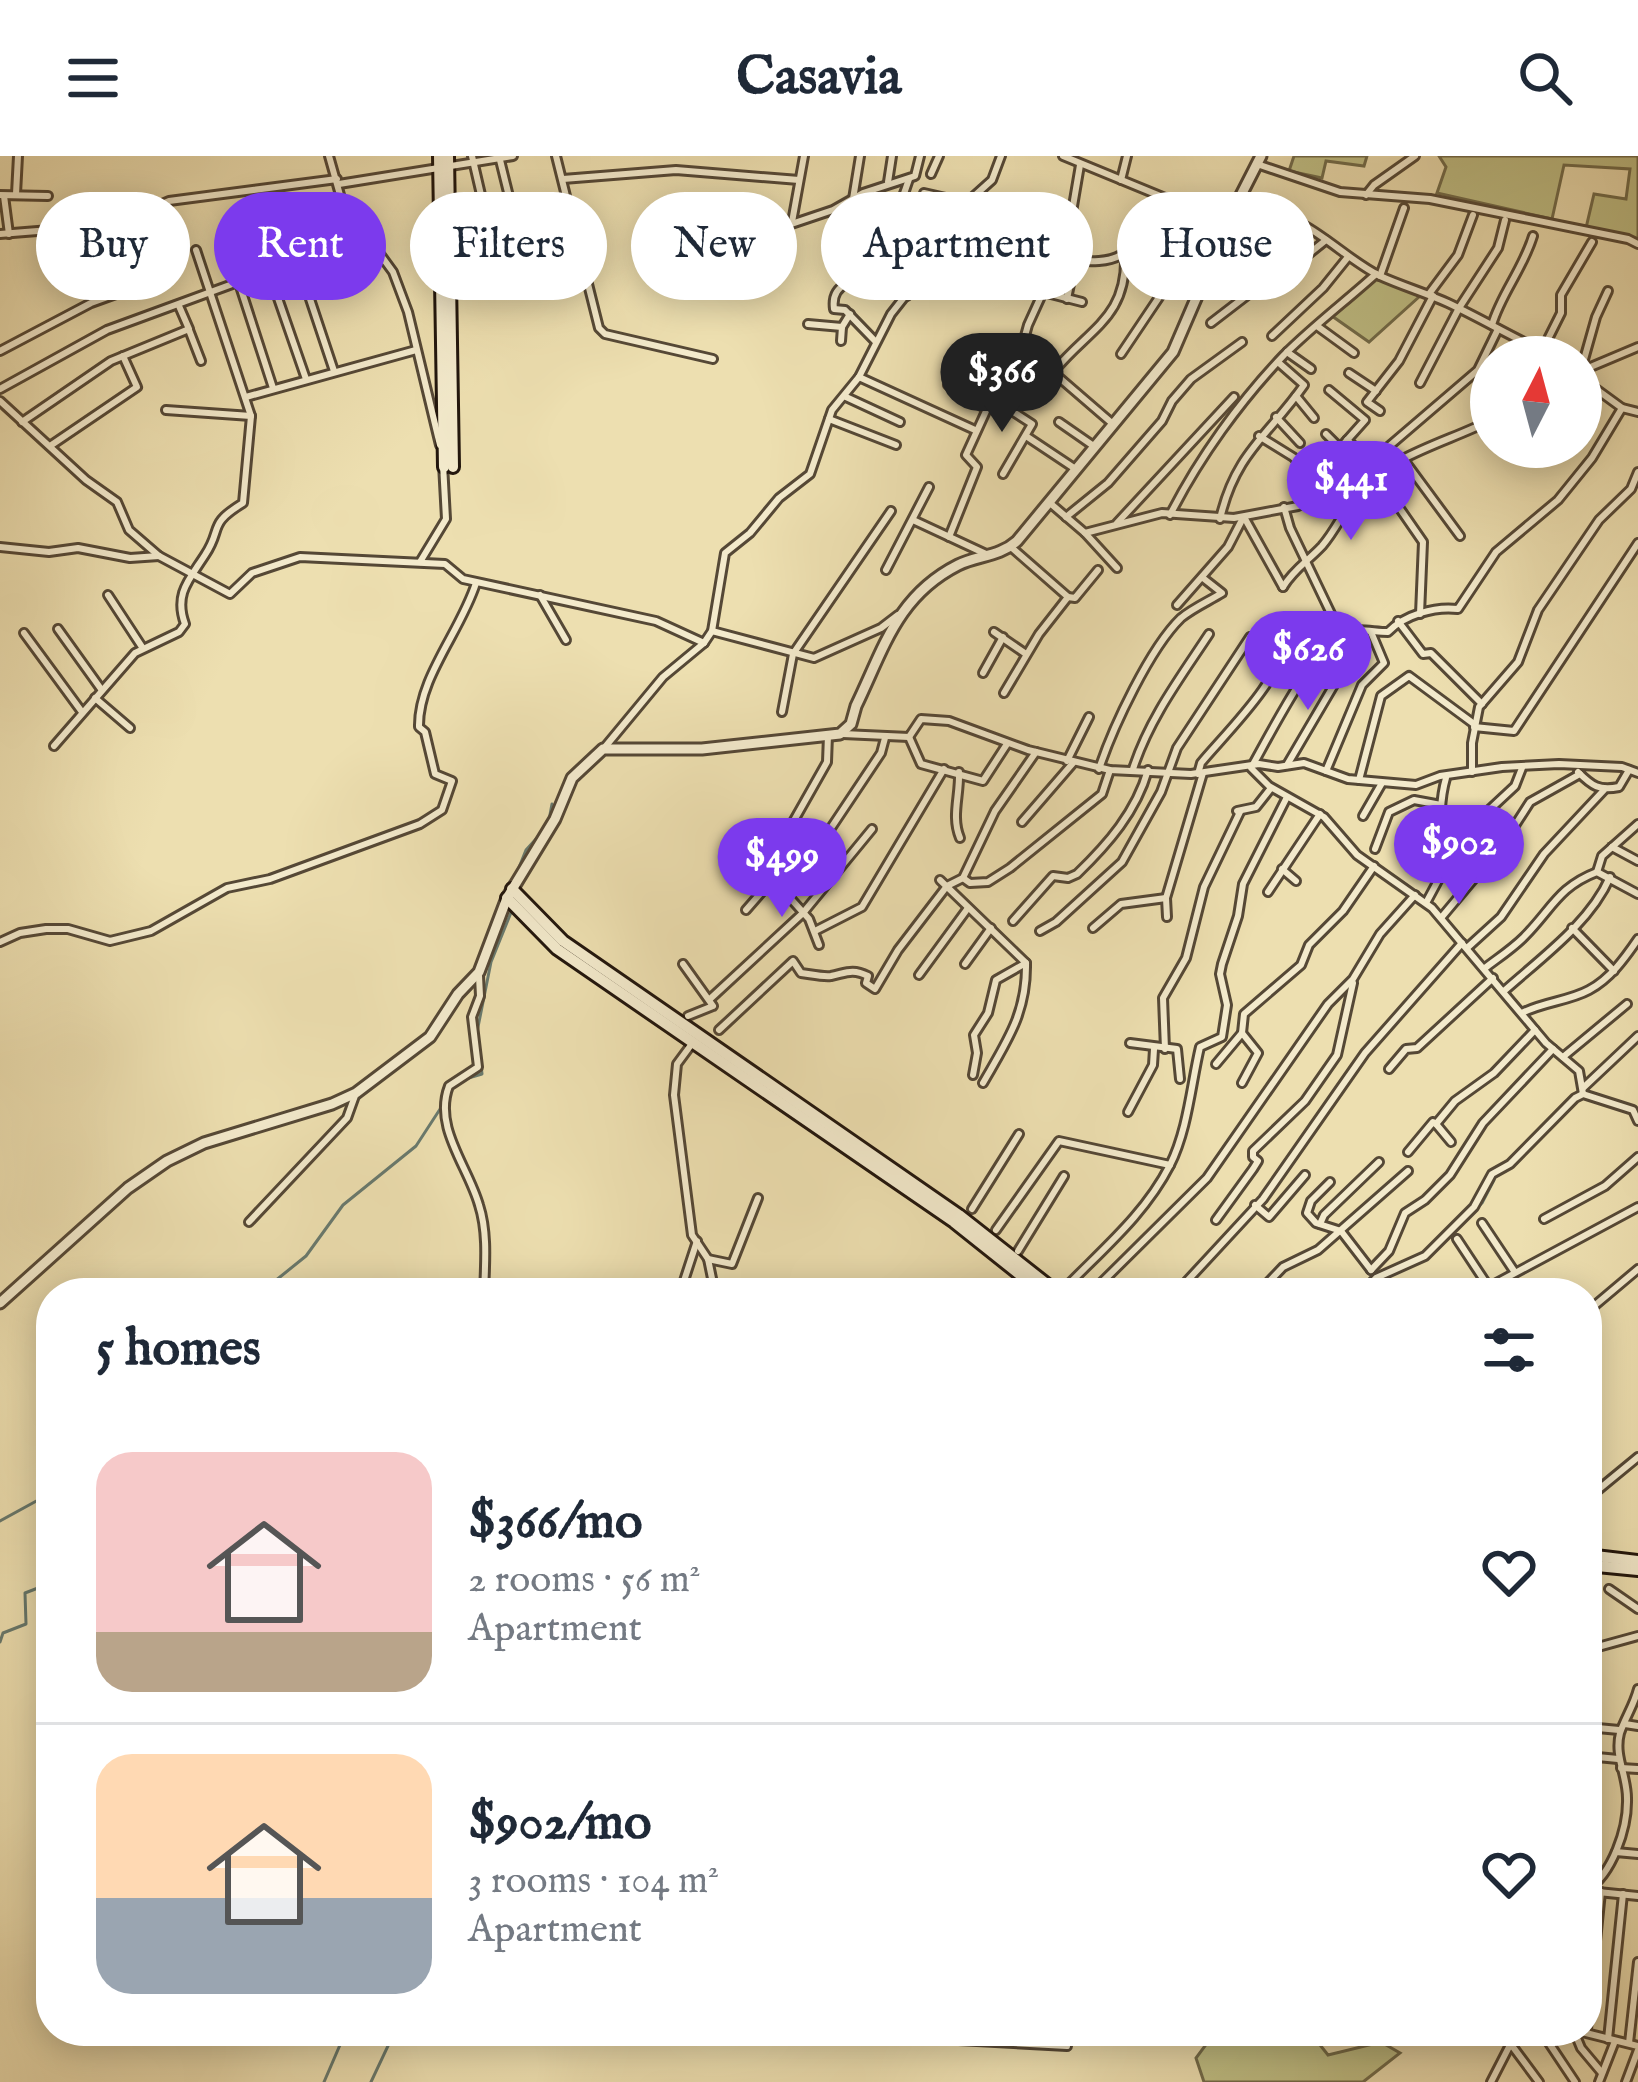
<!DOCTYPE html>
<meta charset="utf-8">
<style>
body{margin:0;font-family:"IM FELL English",serif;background:#f6f6f7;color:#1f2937;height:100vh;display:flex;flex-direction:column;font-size:45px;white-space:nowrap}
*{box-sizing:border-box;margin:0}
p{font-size:39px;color:#747a83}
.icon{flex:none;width:66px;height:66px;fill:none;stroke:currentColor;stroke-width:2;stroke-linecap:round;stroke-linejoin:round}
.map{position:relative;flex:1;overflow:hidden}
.details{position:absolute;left:36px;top:1122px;width:1566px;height:768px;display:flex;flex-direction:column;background:#fff;border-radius:48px;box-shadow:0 6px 30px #0003}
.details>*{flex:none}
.guide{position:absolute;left:36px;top:36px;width:1566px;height:108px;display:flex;gap:24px}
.needle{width:78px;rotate:6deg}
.controls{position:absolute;left:1470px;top:180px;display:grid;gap:24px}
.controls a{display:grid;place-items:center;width:132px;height:132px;border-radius:50%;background:#fff;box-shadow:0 6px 30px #0003;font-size:60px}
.price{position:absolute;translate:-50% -102px;padding:0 27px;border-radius:42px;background:#7c3aed;color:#fff;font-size:39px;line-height:78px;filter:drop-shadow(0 3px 6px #0008)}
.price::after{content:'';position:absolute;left:50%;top:72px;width:36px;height:27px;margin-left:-18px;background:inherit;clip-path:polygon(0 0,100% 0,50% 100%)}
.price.active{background:#222;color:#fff}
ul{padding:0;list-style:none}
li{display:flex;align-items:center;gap:36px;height:300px;padding:0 60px}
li+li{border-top:3px solid #e0e1e3}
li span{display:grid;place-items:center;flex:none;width:336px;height:240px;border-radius:36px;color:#555}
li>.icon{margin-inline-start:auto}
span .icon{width:144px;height:144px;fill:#fffc;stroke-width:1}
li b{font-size:51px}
h2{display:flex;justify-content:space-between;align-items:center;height:144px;padding:0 60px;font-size:51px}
.pill{padding:0 42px;border-radius:54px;background:#fff;box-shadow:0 6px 30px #0003;font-size:42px;line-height:108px}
.pill.active{background:#7c3aed;color:#fff}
header{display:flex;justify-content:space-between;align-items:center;height:156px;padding:0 60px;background:#fff;font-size:54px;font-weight:700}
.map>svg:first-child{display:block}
.green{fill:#c0c086;stroke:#716b4a;stroke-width:3}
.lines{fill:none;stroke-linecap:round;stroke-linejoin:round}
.stream{stroke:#697a6e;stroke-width:3}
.minor-casing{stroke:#554836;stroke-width:12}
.tertiary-casing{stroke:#554836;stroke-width:15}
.secondary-casing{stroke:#22160d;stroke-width:16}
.minor{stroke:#f3eacc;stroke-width:6}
.tertiary{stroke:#f3eacc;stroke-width:9}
.secondary{stroke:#f3eacc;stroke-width:10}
</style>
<header><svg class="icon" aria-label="menu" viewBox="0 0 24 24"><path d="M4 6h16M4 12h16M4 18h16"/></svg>Casavia<svg class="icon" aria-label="search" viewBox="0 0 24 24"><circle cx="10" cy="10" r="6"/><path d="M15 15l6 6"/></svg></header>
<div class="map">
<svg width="1638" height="1926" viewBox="0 0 1638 1926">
<rect width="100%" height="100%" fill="#eddfb0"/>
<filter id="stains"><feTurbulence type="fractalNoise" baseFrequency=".00167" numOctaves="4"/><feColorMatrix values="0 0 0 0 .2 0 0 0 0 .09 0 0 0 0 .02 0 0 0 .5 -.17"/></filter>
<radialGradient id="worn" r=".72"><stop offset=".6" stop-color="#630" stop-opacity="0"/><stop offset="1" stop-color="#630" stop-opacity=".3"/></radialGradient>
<g class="green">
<path d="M 1294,0 L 1367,0 L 1364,10 L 1326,5 L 1322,22 L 1289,15 Z"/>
<path d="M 1439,0 L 1638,0 L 1638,84 L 1586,72 L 1594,38 L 1626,43 L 1630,13 L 1564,9 L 1552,63 L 1437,37 L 1446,11 Z"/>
<path d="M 1375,121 L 1420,140 L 1369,186 L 1332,160 Z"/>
<path d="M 1216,1875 L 1309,1875 L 1328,1899 L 1381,1886 L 1400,1897 L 1363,1926 L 1204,1926 L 1196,1902 Z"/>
</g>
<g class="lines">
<g class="stream">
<path d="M 1282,20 L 1331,36"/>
<path d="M 1340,38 L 1390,43"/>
<path d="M 1547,70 L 1614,83"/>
<path d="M 1623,85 L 1638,92"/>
<path d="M 549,664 L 552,648"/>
<path d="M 518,714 L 526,694 L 545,673"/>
<path d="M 465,923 L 482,918 L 477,876 L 491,806 L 512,754"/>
<path d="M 1438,1091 L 1482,1047 L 1494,1024"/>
<path d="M 268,1137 L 275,1125 L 306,1100 L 343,1049 L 416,990 L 444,947"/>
<path d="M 1367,1137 L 1383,1121"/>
<path d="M 0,1365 L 51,1337"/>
<path d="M 0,1486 L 3,1477 L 26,1468 L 25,1437 L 51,1427"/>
<path d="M 324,1926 L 346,1875"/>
<path d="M 371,1926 L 395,1875"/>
</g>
<g class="minor-casing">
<g id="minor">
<path d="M 329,0 L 342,46 L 393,116 L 408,156 L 440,289"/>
<path d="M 472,0 L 498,112"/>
<path d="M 499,0 L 524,101"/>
<path d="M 556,0 L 599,172 L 605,178 L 713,203"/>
<path d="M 1063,0 L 1175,46 L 1190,66"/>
<path d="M 1257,8 L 1340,36 L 1430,43 L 1628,83 L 1638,88"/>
<path d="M 931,18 L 939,0"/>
<path d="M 563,23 L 676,14 L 799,24"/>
<path d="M 1121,24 L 1127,0"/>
<path d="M 888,26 L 892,0"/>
<path d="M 339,28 L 513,0"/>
<path d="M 924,37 L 968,47"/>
<path d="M 16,38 L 18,0"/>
<path d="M 0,39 L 48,40"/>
<path d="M 1366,39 L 1374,29 L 1415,0"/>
<path d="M 4,40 L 9,78"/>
<path d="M 972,42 L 1053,67"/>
<path d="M 853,43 L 860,0"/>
<path d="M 282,59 L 334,215"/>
<path d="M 792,66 L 804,0"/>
<path d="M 899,70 L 929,65 L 952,70"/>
<path d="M 254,73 L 306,223"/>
<path d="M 0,78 L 75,72 L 75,64 L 107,53 L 150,53 L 169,45 L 337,23"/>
<path d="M 226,87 L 273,232"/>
<path d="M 987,90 L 999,50"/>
<path d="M 717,93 L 833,54 L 863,37 L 915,20 L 920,0"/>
<path d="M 1071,104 L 1072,56 L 1080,9"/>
<path d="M 931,109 C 979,68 1042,109 1099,105 C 1129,103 1131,86 1152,74 C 1176,60 1208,69 1233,63 C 1243,61 1250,56 1260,56 C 1305,56 1341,101 1380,120 C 1402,130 1426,137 1448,147 C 1484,164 1519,185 1555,201"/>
<path d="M 1158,110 L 1205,123"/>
<path d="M 862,113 L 907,140"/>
<path d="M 1008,120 L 1043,136 L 1082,146"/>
<path d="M 1380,120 L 1404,52"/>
<path d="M 307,133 L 381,103"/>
<path d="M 1429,138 L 1458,99 L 1473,59"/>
<path d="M 1067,143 L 1075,103"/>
<path d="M 1211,167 L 1250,137 L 1280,121 L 1326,84"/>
<path d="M 808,168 L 842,171"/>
<path d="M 1492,169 C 1501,138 1523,113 1533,80"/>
<path d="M 1317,170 L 1354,197"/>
<path d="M 189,174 L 201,205"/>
<path d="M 1272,180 L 1323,132 L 1348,101"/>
<path d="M 841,185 L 842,171 L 850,158"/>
<path d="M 875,185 L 845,154 L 834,153 C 831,131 846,130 859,116 C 883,89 898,57 909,23"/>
<path d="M 0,195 L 91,147 L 138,130"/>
<path d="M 1542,195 L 1561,157 L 1561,139 L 1592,86"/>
<path d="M 1287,196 L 1311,213"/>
<path d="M 1121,198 L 1178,113"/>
<path d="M 1581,214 L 1596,161 L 1608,135"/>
<path d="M 1581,215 L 1638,191"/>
<path d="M 1349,217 L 1376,235"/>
<path d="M 859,221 L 975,274"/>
<path d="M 1581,222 L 1622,252 L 1638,256"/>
<path d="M 1420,227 L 1459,152 L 1498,92 L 1505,64"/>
<path d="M 948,229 L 986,253"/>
<path d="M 0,233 L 107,174 L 366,79"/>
<path d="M 1296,240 L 1314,262"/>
<path d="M 246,241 L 416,194"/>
<path d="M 846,241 L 900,266"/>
<path d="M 992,242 L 1032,268 L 1003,318"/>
<path d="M 0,245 L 86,324 L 117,346 L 129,374 L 159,400 L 230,438 L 252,417 L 300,401 L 445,408 L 463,423 L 656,465 L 704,487"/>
<path d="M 166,254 L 251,260"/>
<path d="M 1380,255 L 1367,246 L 1399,205 L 1433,140"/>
<path d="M 1276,261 L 1300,287"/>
<path d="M 829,263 L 896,289"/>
<path d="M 22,266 L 111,205 L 189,173 L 179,150"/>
<path d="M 1059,266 L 1095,291"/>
<path d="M 1113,268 L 1055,218 L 1055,214 C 1090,172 1128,161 1125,97"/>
<path d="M 1326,278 L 1340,292"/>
<path d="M 1026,280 L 1077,314"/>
<path d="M 1259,280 L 1293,301 L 1331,337"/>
<path d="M 1347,284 L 1361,297"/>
<path d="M 50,290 L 137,231 L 123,200"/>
<path d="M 1387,292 L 1478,214 L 1498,173"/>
<path d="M 1404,304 L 1460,380"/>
<path d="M 1315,320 L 1365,264 L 1329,234"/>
<path d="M 1378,321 L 1423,386 L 1420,458"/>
<path d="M 1050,347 L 1085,377 L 1162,357 L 1234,362 L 1298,350 L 1331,337 L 1356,339"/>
<path d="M 1284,351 L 1290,372 L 1345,487 L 1348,505 L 1287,609"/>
<path d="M 1170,359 C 1199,302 1240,245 1284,199 C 1313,170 1346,145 1376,118"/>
<path d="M 1066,361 L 1108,327 L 1162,265 L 1172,245 L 1191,223 L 1242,186"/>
<path d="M 1244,361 L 1283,431"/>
<path d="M 1220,363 C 1235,297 1269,279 1304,229 L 1279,207"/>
<path d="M 913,364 L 986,398"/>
<path d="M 1117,367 L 1234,241"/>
<path d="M 1085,377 L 1117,412"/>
<path d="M 949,381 L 977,311 L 966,299 L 992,242 L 1015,216 L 1028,169 L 1043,136"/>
<path d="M 0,391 L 49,396 L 78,392 L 130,402 L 159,400"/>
<path d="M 1011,391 L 1068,441 L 1075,442 L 1098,414"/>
<path d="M 420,406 L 446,363 L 443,308"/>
<path d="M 886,414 L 929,331"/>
<path d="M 1283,431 C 1294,413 1308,405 1322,390 C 1336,374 1345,352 1359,336 C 1393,298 1448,286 1491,264"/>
<path d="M 108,439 L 142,491"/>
<path d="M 540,439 L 566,484"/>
<path d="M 1177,449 L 1228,391 L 1243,362"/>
<path d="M 1398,465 L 1423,498 L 1431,497 L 1482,548"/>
<path d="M 58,473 L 101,533"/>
<path d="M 712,475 L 814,502 L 881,472 L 898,459"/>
<path d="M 994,476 L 1026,498"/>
<path d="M 24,477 L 82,556"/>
<path d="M 983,517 L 1003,481"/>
<path d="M 1004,537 L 1039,478 L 1068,441"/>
<path d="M 95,542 L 130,572"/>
<path d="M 782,556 L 793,498 L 891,355"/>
<path d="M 1474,571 L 1514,575 L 1638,387"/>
<path d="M 843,578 L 909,581 L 921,563 L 949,565 L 1028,594 L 1110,614 L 1191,618 L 1259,608 L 1278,611 L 1304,607 L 1348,623 L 1416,629 L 1440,620 L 1502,611 L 1559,608 L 1622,611 L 1638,617"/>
<path d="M 909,581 L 921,608 L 983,625 L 1007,588"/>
<path d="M 54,590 L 135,497 L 179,476 L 185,468 C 174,438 189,424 205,399 C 223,372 207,369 243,347 L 251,260 L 196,94"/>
<path d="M 605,591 L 663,521 L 704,487 L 712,475 L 725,397 L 750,377 L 779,342 L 810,318 L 832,254 L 859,221 L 891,158 L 928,111 L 940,84 L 972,42 L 992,24 L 1001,0"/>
<path d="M 1067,605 L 1089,561"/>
<path d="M 1099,613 C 1113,571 1150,492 1181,462 C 1193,452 1209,445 1222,437 L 1203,422"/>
<path d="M 1133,613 C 1149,563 1180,522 1209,478"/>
<path d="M 1326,615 L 1362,529 L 1384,507 L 1371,476"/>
<path d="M 959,616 C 960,640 951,660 960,682"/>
<path d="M 1472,616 L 1472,587 L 1479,551 L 1518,506 L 1538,454 L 1599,364 L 1631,333 L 1638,316"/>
<path d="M 1578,616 C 1592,630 1599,635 1619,631 L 1629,614"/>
<path d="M 1198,618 L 1201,607 C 1221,582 1290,516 1281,484 L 1335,463"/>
<path d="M 1359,624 L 1381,540 L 1409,520 L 1474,568"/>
<path d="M 1237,655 L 1256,651 L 1271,632"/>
<path d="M 1363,660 L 1382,627"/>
<path d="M 1022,666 L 1073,607"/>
<path d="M 788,675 L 827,606 L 828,579"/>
<path d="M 1612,691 L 1638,705"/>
<path d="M 1375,693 L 1389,656 L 1414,644 L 1441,649"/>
<path d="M 1282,713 L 1296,725"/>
<path d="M 1597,716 L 1602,700 L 1638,668"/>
<path d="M 1441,719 C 1442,686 1437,653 1446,622"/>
<path d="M 963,722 L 970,727 L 988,726 L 1010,712 L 1102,638 L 1110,614"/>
<path d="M 773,723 L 809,763 L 819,789"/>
<path d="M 940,724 L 1026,807 C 1027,857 1007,885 983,927"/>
<path d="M 1268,736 L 1320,658"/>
<path d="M 1426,747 L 1441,719 L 1465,692 L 1486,657 L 1515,630 L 1522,612"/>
<path d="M 746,754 L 773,723 L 815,696 L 881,597 L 885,582"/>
<path d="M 1167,761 L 1166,742 L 1203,617"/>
<path d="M 1441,762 L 1503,688 L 1530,646 L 1580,618"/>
<path d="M 1013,765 L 1053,720 L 1068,722 L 1077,718 C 1108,688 1136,656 1148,614"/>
<path d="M 1093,772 L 1121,748 L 1166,742"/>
<path d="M 1572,772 L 1614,815"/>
<path d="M 815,775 L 862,751 L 944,613"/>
<path d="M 1040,775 L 1056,766 L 1122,706 L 1161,636 L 1177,592 L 1250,481"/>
<path d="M 0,786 L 20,777 L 46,773 L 68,773 L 110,785 L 151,775 L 227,732 L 270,723 L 420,668 L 442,654 L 452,625 L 435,618 L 425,576 L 419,571 C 418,522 461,475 476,427"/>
<path d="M 1467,792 L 1501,761 L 1544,698 L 1604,634"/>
<path d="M 683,808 L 713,850 L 688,860"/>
<path d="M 965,808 L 991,772"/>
<path d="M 1485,812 C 1498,802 1512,793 1524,781 C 1552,753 1558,731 1597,716 L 1638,738"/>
<path d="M 919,819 L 968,752"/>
<path d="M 479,820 L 480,840 L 472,861 L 478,911 L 449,930 C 433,971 468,1010 479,1049 C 488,1077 485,1109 484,1137"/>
<path d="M 1504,835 C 1541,802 1590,767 1610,721"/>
<path d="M 710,843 L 803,757 L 872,673"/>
<path d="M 1522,857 C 1543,846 1569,845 1589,834 C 1610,823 1625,802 1638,783"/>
<path d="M 719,874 L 793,805 L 801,817 C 810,818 822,821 831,820 C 846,817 852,812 868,820 L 866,827 L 875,833 L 898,794 L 947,730 L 963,722 L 995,655 L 1036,596"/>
<path d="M 1130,887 L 1177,893 L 1180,923"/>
<path d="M 691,889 L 677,908 L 674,939 L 692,1079 L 708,1103 L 715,1137"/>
<path d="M 1165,893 L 1163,842 L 1186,802 L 1204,731 L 1240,656"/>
<path d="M 1563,901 L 1627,848"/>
<path d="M 1216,908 L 1242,877"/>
<path d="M 1389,913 L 1406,893 L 1417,892 L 1493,822"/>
<path d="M 973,919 L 977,897 L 974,879 L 988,857 L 996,824 L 1026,807"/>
<path d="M 1242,927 L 1258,897 L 1242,877 L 1244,858 L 1301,809 L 1309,789 L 1343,755 L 1374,710"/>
<path d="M 1583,932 L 1638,880"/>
<path d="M 1583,938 L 1579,915 L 1546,887 L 1432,752 L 1357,699 L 1324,661 L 1269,630 L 1251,612 C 1268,582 1313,493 1341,478 C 1356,471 1372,476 1388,476 C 1404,459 1435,450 1458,453 L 1496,396 L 1558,344 L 1592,302 L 1622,252"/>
<path d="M 1128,956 L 1153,909 L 1154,893"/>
<path d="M 1436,968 L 1451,986"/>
<path d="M 1408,996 L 1433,966 L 1436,968 L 1455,945 L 1494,917 L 1535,874"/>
<path d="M 1330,1026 L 1311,1045 L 1307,1057 L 1316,1067 L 1341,1075 L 1371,1114"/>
<path d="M 1255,1049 L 1269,1061 L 1305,1019"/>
<path d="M 972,1053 L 1019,978"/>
<path d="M 1544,1063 L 1605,1030 L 1638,1001"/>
<path d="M 1216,1064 L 1253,1013 L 1258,1005 L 1253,1001 L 1253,995 L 1305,945 L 1337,899 L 1353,827"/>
<path d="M 249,1066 L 347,962 L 356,937"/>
<path d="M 1482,1067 L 1514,1115"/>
<path d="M 1320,1068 L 1324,1059 L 1379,1006"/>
<path d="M 996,1074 L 1059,985 L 1170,1009"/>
<path d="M 1457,1083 L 1488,1130"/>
<path d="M 1018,1095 L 1064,1020"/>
<path d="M 708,1103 L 732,1108 L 758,1042"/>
<path d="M 1371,1114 L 1389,1095 L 1405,1057 L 1425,1044 L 1450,1019 L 1483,967 L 1553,893"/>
<path d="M 1067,1130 C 1104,1092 1145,1058 1170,1009 C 1188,973 1191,929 1200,891 L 1222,881 L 1227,849 L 1220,818 L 1222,808 L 1238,760 L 1243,728 L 1287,641"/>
<path d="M 1262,1133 L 1283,1111 L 1318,1094 L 1408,1015"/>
<path d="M 1093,1135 L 1207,1022 L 1328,848 L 1353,823 L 1380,778 L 1415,739"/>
<path d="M 680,1137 L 697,1085"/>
<path d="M 1176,1137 L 1263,1043 L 1365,897 L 1462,787"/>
<path d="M 1362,1137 L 1376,1122 L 1425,1100 L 1474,1051 L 1492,1018 L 1510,1008 L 1575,942 L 1583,938 L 1633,954 L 1638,965"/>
<path d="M 1478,1137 L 1638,1051"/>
<path d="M 1587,1156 L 1638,1113"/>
<path d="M 1587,1343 L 1638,1301"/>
<path d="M 1609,1433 L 1638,1453"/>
<path d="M 1587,1494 L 1638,1480"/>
<path d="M 1625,1568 L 1638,1570"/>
<path d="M 1587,1571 L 1619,1574"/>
<path d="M 1587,1600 L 1618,1603"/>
<path d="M 1621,1612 L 1638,1613"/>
<path d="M 1616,1696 L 1638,1698"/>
<path d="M 1587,1734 C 1612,1718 1628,1673 1627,1642 C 1627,1619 1614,1600 1620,1577 C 1625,1562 1634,1549 1638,1533"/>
<path d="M 1588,1735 L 1638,1740"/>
<path d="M 1587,1873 L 1601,1736"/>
<path d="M 901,1875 L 903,1881 L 1067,1890"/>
<path d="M 1501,1875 L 1539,1926"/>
<path d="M 1541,1875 L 1575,1926"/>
<path d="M 1574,1875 L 1581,1892 L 1602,1917"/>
<path d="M 1578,1875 L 1638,1890"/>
<path d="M 1608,1883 L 1623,1738"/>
<path d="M 1629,1887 L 1638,1806"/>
<path d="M 1491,1926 L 1511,1887"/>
<path d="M 1599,1926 L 1615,1885"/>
<path d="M 1626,1926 L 1638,1894"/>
</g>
</g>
<g class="tertiary-casing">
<path id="tertiary" d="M 0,1147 L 128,1032 L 167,1005 L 204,987 L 332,948 L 356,937 L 430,881 L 458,838 L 479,816 L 507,742 L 555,663 L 572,622 L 603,593 L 702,593 L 840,578 L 851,568 L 856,550 C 884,492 897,440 958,409 C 978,399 999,401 1017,385 L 1173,196 L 1238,45 L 1261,0"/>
</g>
<g class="secondary-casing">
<g id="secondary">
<path d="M 439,0 L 444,311"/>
<path d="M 448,0 L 453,311"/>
<path d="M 512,733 L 563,785 L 959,1059 L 1058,1137"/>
<path d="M 507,742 L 557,793 L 954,1066 L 1043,1137"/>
<path d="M 1587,1399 L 1638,1405"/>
<path d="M 1587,1409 L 1638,1414"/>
</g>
</g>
<use href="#minor" class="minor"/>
<use href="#tertiary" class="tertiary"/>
<use href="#secondary" class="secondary"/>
</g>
<rect width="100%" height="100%" filter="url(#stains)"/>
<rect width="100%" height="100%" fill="url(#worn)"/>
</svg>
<div class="controls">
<a><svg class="needle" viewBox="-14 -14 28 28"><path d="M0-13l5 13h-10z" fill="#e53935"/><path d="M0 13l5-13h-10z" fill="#747a83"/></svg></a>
</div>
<b class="price active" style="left:1002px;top:279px">$366</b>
<b class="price" style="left:1351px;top:387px">$441</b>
<b class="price" style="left:1308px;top:557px">$626</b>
<b class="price" style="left:1459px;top:751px">$902</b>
<b class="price" style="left:782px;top:764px">$499</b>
<div class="guide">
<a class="pill">Buy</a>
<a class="pill active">Rent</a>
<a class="pill">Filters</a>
<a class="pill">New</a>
<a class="pill">Apartment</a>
<a class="pill">House</a>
</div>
<section class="details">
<h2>5 homes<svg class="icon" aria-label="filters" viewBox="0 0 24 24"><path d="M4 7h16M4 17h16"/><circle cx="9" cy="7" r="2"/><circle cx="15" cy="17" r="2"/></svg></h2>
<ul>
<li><span style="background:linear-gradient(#f6c9c9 75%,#b9a48a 0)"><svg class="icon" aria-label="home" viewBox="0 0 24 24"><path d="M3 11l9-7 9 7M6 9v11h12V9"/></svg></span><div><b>$366/mo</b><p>2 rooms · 56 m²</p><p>Apartment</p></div><svg class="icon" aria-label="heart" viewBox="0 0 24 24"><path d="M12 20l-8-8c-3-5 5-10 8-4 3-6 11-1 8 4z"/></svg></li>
<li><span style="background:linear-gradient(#ffd9b3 60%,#9aa5b1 0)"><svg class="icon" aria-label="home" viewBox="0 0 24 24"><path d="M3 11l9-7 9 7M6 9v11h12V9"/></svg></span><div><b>$902/mo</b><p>3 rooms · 104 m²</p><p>Apartment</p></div><svg class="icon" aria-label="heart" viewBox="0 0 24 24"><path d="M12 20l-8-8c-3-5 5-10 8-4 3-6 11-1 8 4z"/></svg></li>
</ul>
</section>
</div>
